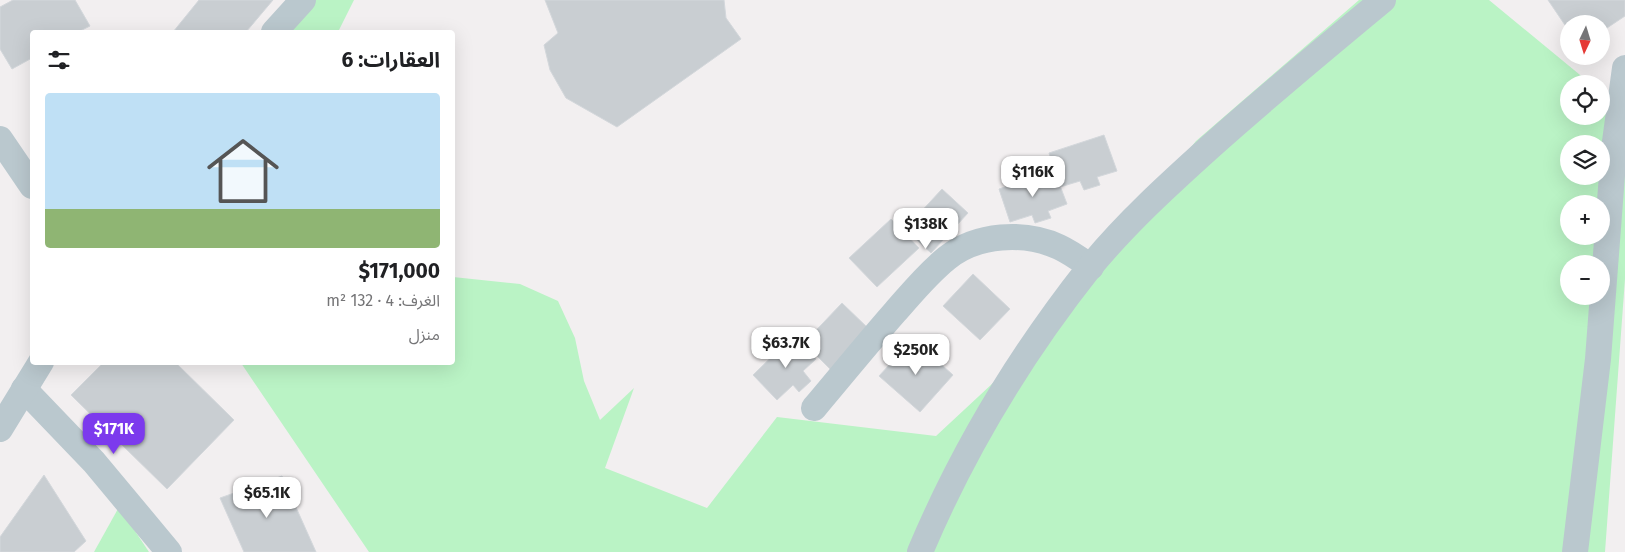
<!DOCTYPE html>
<html lang="ar">
<meta charset="utf-8">
<style>
body{margin:0;font-family:"Fira Sans","Noto Sans Arabic",sans-serif;background:#f2f2f2;color:#202124;direction:rtl;height:100vh;display:flex;flex-direction:column;font-size:19px;white-space:nowrap}
*{box-sizing:border-box;margin:0}
p{font-size:16px;color:#757577}
.icon{flex:none;width:28px;height:28px;fill:none;stroke:currentColor;stroke-width:2;stroke-linecap:round;stroke-linejoin:round}
.map{position:relative;flex:1;overflow:hidden;direction:ltr}
.sheet{position:absolute;left:30px;top:30px;width:425px;height:335px;display:flex;flex-direction:column;background:#fff;border-radius:5px;box-shadow:0 5px 20px #0002;direction:rtl}
.sheet>*{flex:none}
.needle{width:32px;rotate:184deg}
.fabs{position:absolute;left:1560px;top:15px;display:grid;gap:10px}
.fabs a{display:grid;place-items:center;width:50px;height:50px;border-radius:50%;background:#fff;box-shadow:0 5px 20px #0002;font-size:25px}
.price{position:absolute;translate:-50% -42px;padding:0 11px;border-radius:10px;background:#fff;color:#222;font-size:16px;line-height:32px;filter:drop-shadow(0 1px 2px #0008)}
.price::after{content:'';position:absolute;left:50%;top:30px;width:15px;height:11px;margin-left:-8px;background:inherit;clip-path:polygon(0 0,100% 0,50% 100%)}
.price.on{background:#7c3aed;color:#fff}
ul{padding:0;list-style:none}
li{display:grid;align-content:center;gap:10px;height:265px;padding:0 15px}
li+li{border-top:1px solid #e0e0e0}
li span{display:grid;place-items:center;height:155px;border-radius:5px;color:#555}
li>.icon{margin-inline-start:auto}
span .icon{width:90px;height:90px;fill:#fffc;stroke-width:1}
li b{font-size:21px}
h2{display:flex;justify-content:space-between;align-items:center;height:60px;padding:0 15px;font-size:21px}
.map>svg:first-child{display:block}
.green{fill:#baf3c5;fill-rule:evenodd}
.building{fill:#c9ced2;stroke:#d3d7db}
.lines{fill:none;stroke-linecap:round;stroke-linejoin:round}
.minor{stroke:#bac8ce;stroke-width:26}
</style>
<div class="map">
<svg width="1625" height="552" viewBox="0 0 1625 552">
<rect width="100%" height="100%" fill="#f2eff0"/>
<g class="green">
<path d="M 299,0 L 354,0 L 338,32 L 275,32 Z"/>
<path d="M 1359,0 L 1489,0 L 1591,84 L 1569,84 L 1569,116 L 1601,116 L 1601,92 L 1625,112 L 1625,279 L 1605,552 L 369,552 L 241,363 L 452,362 L 453,277 L 520,284 L 558,301 L 575,338 L 584,381 L 600,420 L 634,388 L 605,468 L 707,508 L 777,417 L 936,436 L 1023,355 L 1196,141 ZM 1569,144 L 1601,144 L 1601,176 L 1569,176 ZM 1569,204 L 1601,204 L 1601,236 L 1569,236 ZM 1569,264 L 1601,264 L 1601,296 L 1569,296 Z"/>
<path d="M 119,507 L 149,552 L 94,552 Z"/>
</g>
<g class="building">
<path d="M 13,0 L 75,0 L 90,26 L 78,32 L 32,32 L 32,58 L 12,69 L 0,49 L 0,7 Z"/>
<path d="M 199,0 L 273,0 L 246,32 L 173,32 Z"/>
<path d="M 545,0 L 724,0 L 726,18 L 741,39 L 617,127 L 566,98 L 550,70 L 544,45 L 558,33 Z"/>
<path d="M 1548,0 L 1625,0 L 1625,16 L 1601,32 L 1601,24 L 1569,24 L 1569,31 Z"/>
<path d="M 1104,135 L 1117,171 L 1097,177 L 1100,185 L 1084,190 L 1080,181 L 1060,187 L 1049,153 Z"/>
<path d="M 1054,170 L 1067,204 L 1048,211 L 1051,218 L 1035,223 L 1032,215 L 1010,222 L 999,189 Z"/>
<path d="M 942,189 L 968,213 L 931,253 L 905,229 Z"/>
<path d="M 891,219 L 919,248 L 877,287 L 849,258 Z"/>
<path d="M 973,274 L 1010,309 L 980,340 L 943,306 Z"/>
<path d="M 842,303 L 870,330 L 831,370 L 804,343 Z"/>
<path d="M 793,336 L 816,359 L 803,371 L 811,381 L 799,392 L 793,385 L 777,400 L 753,375 Z"/>
<path d="M 913,339 L 953,375 L 920,412 L 879,376 Z"/>
<path d="M 104,362 L 175,362 L 234,420 L 167,489 L 71,395 Z"/>
<path d="M 44,475 L 86,541 L 74,552 L 0,552 L 0,537 Z"/>
<path d="M 282,476 L 316,552 L 244,552 L 220,498 Z"/>
</g>
<g class="lines">
<g class="minor">
<path d="M 274,32 L 303,0"/>
<path d="M 0,139 L 32,186"/>
<path d="M 24,389 L 94,462 L 169,552"/>
<path d="M 814,408 C 841,376 867,344 895,312 C 911,294 927,274 947,258 C 977,234 1024,231 1059,247 C 1070,252 1081,260 1091,267"/>
<path d="M 0,429 L 41,362"/>
<path d="M 920,552 C 963,450 1021,354 1090,267 C 1126,223 1169,184 1210,147 C 1267,96 1325,48 1383,0"/>
<path d="M 1575,552 L 1598,359 L 1614,149 L 1625,68"/>
</g>
</g>
</svg>
<div class="fabs">
<a><svg class="needle" viewBox="-14 -14 28 28"><path d="M0-13l5 13h-10z" fill="#e53935"/><path d="M0 13l5-13h-10z" fill="#757577"/></svg></a>
<a><svg class="icon" aria-label="locate" viewBox="0 0 24 24"><circle cx="12" cy="12" r="6"/><path d="M12 2v4M12 18v4M2 12h4M18 12h4"/></svg></a>
<a><svg class="icon" aria-label="layers" viewBox="0 0 24 24"><path d="M12 4l9 5-9 5-9-5zM3 14l9 5 9-5"/></svg></a>
<a>+</a>
<a>−</a>
</div>
<b class="price" style="left:1033px;top:198px">$116K</b>
<b class="price" style="left:926px;top:250px">$138K</b>
<b class="price" style="left:786px;top:369px">$63.7K</b>
<b class="price" style="left:916px;top:376px">$250K</b>
<b class="price on" style="left:114px;top:455px">$171K</b>
<b class="price" style="left:267px;top:519px">$65.1K</b>
<section class="sheet">
<h2>العقارات: 6<svg class="icon" aria-label="filters" viewBox="0 0 24 24"><path d="M4 7h16M4 17h16"/><circle cx="9" cy="7" r="2"/><circle cx="15" cy="17" r="2"/></svg></h2>
<ul>
<li><span style="background:linear-gradient(#bfe0f5 75%,#8fb573 0)"><svg class="icon" aria-label="home" viewBox="0 0 24 24"><path d="M3 11l9-7 9 7M6 9v11h12V9"/></svg></span><div><b>$171,000</b><p>الغرف: 4 · 132 m²</p><p>منزل</p></div></li>
</ul>
</section>
</div>
